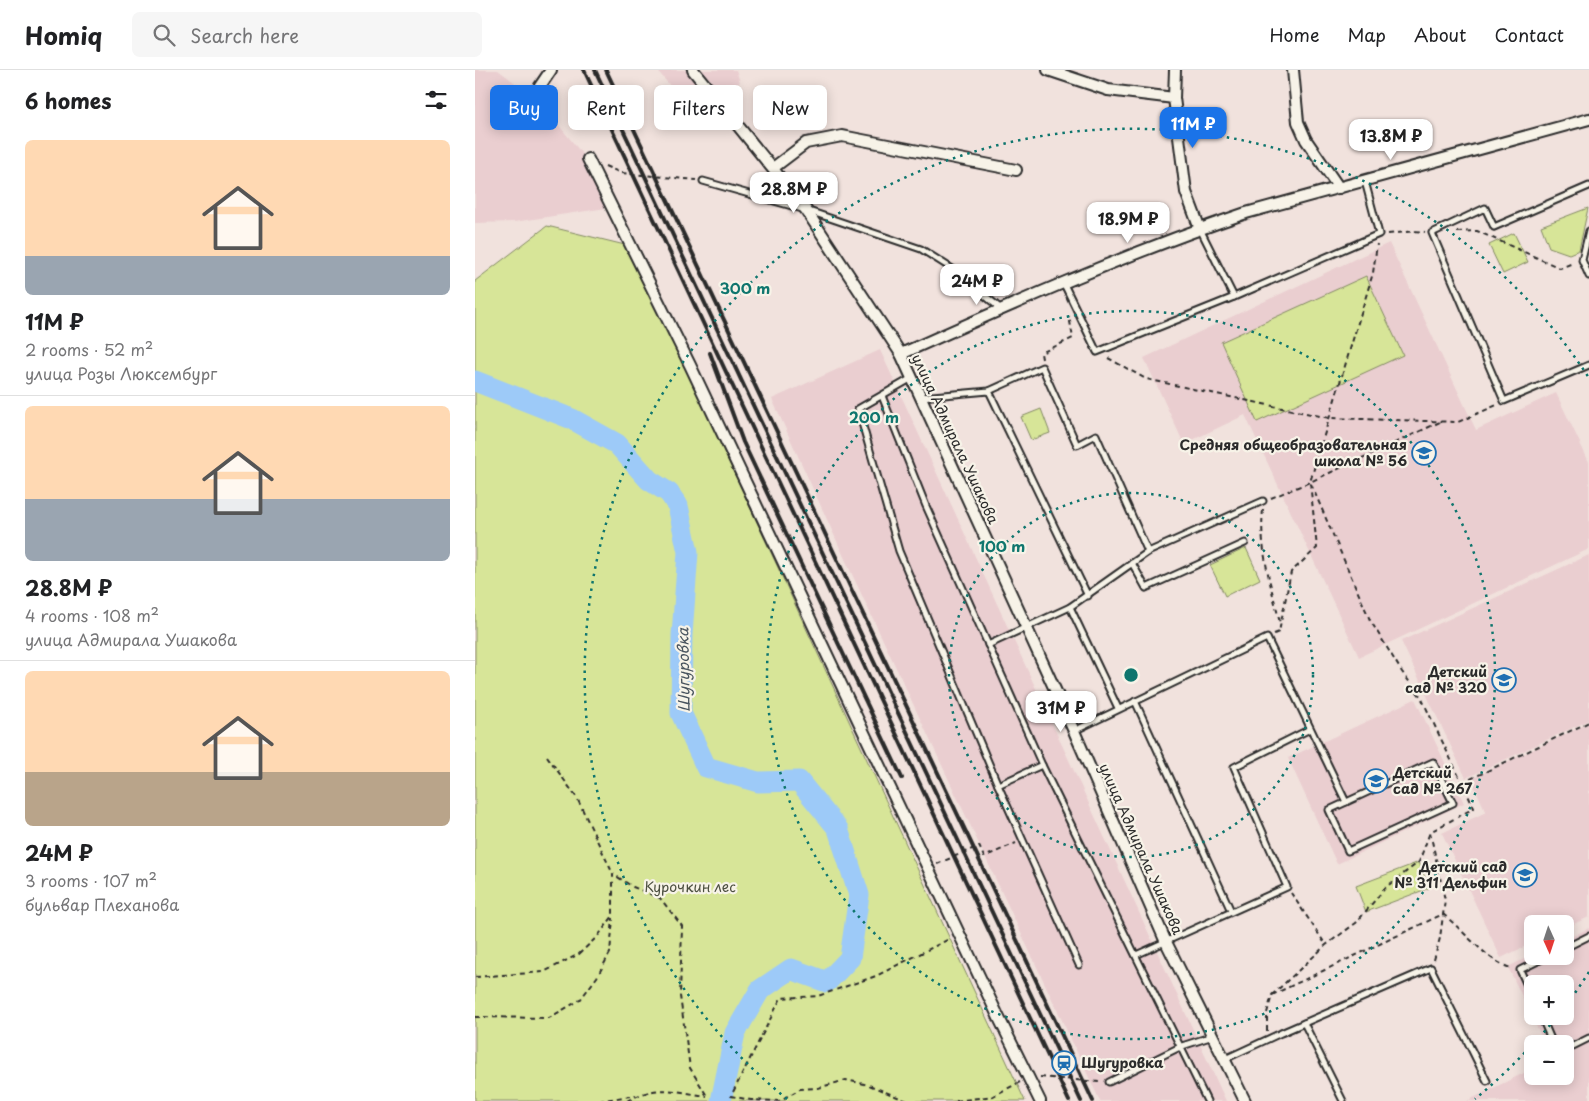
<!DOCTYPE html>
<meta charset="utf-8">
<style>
body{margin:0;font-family:"Playpen Sans",sans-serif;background:#f6f6f6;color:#202124;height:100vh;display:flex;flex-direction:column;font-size:19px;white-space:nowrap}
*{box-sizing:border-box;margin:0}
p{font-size:16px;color:#757577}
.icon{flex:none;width:28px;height:28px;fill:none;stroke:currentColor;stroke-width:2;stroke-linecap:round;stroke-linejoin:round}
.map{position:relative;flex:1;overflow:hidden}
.details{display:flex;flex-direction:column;background:#fff;width:475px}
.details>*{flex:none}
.top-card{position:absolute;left:15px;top:15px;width:475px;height:45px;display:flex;gap:10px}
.needle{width:32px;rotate:177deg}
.fabs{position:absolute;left:1049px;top:845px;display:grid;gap:10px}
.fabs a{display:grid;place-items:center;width:50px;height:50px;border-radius:8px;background:#fff;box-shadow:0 2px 12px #0003;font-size:25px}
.price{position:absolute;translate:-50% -42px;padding:0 11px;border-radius:10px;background:#fff;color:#222;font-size:16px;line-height:32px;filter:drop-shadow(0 1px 2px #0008)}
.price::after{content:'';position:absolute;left:50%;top:30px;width:15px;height:11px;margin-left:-8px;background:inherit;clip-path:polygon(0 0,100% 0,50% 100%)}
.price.current{background:#1a73e8;color:#fff}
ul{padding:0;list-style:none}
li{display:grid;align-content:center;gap:10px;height:265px;padding:0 25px}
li+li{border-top:1px solid #e0e0e0}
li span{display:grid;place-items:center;height:155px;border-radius:8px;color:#555}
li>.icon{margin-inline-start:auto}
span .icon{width:90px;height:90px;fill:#fffc;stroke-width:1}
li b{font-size:21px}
h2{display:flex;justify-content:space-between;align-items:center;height:60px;padding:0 25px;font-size:21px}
.pill{padding:0 18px;border-radius:8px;background:#fff;box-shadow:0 2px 12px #0003;font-size:18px;line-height:45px}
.pill.current{background:#1a73e8;color:#fff}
header{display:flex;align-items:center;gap:30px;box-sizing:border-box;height:70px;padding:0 25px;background:#fff;border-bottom:1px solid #e0e0e0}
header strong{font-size:24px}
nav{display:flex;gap:28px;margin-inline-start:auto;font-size:18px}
.search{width:350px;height:45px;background:#f6f6f6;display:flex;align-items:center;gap:12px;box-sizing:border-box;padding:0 18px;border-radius:8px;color:#757577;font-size:19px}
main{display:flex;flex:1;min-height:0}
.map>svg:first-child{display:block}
.built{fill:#eaced0;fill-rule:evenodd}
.green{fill:#d7e598;stroke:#818862}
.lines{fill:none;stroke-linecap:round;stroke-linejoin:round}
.river{stroke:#9dcaf8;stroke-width:21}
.lane-casing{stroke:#2b2b2b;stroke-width:9}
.street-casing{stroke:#2b2b2b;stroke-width:14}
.path{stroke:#2b2b2b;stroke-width:2;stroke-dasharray:5 4;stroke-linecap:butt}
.lane{stroke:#f7f3e8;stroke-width:5}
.street{stroke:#f7f3e8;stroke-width:10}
.rail{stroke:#2b2b2b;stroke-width:4}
.ring{fill:none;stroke:#0f766e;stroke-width:2.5;stroke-dasharray:2.5 5}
.labels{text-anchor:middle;stroke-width:4.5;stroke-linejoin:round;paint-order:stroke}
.street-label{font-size:14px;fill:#2b2b2b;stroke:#f7f3e8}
.poi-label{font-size:14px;font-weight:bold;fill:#2b2b2b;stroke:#f7f3e8;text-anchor:end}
.park-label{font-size:14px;fill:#4d5041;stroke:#f7f3e8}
.water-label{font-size:15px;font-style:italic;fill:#48535e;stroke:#f7f3e8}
.centre{fill:#0f766e;stroke:#f7f3e8;stroke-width:2.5}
.ring-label{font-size:15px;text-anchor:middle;font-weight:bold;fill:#0f766e;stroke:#f7f3e8;stroke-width:4.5;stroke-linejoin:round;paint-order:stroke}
</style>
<header>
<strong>Homiq</strong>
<div class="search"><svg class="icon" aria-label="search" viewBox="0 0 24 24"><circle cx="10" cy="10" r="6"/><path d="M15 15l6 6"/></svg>Search here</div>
<nav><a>Home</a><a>Map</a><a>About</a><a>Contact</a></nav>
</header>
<main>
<section class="details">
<h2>6 homes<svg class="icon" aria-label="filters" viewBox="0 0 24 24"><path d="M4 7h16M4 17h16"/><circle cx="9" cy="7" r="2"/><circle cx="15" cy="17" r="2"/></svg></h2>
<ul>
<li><span style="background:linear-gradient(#ffd9b3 75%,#9aa5b1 0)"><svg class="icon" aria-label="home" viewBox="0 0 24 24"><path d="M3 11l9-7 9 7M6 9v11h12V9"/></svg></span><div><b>11M ₽</b><p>2 rooms · 52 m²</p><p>улица Розы Люксембург</p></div></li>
<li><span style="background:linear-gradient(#ffd9b3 60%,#9aa5b1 0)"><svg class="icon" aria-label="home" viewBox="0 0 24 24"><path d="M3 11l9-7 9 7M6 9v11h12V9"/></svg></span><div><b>28.8M ₽</b><p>4 rooms · 108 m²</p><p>улица Адмирала Ушакова</p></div></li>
<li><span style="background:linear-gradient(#ffd9b3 65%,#b9a48a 0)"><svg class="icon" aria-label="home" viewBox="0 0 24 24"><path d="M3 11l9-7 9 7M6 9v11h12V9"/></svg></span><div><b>24M ₽</b><p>3 rooms · 107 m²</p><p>бульвар Плеханова</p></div></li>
</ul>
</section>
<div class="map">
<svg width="1114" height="1031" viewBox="0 0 1114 1031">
<rect width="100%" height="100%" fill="#f1e2dd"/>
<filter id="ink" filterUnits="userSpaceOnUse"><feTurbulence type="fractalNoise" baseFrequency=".02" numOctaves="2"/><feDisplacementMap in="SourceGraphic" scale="10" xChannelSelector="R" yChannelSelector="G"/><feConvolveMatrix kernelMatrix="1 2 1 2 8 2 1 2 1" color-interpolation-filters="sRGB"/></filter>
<g filter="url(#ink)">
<g class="built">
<path d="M 0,0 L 23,0 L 64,31 L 113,91 L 131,138 L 39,152 L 0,153 Z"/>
<path d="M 182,0 L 261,0 L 265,12 L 219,45 Z"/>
<path d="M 914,173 L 1001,360 L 1081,323 L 1114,392 L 1114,479 L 884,587 L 770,345 L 709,374 L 669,288 Z"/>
<path d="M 405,280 L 751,1031 L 625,1031 L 375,500 L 297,329 Z"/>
<path d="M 1114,485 L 1114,650 L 991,708 L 926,571 Z"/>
<path d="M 940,629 L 989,733 L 862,794 L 813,688 Z"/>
<path d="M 1114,653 L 1114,847 L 1090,858 L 1090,854 L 1058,854 L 1057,873 L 1026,888 L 967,763 L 1011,742 L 996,709 Z"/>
<path d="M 1114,858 L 1114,1031 L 992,1031 L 1057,999 L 1058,1006 L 1090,1006 L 1090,974 L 1070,974 L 1033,897 L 1057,885 L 1090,886 L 1090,870 ZM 1058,914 L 1090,914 L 1090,946 L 1058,946 Z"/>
</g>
<g class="green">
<path d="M 1113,138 L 1104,180 L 1094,184 L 1074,177 L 1066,156 Z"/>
<path d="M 72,156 L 154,176 L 550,1031 L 0,1031 L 0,211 Z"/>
<path d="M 1039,163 L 1053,192 L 1028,204 L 1014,175 Z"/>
<path d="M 891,206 L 928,285 L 782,352 L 746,272 Z"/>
<path d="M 566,339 L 575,363 L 556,370 L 546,347 Z"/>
<path d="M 771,478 L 785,509 L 750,526 L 735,495 Z"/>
<path d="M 944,792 L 954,818 L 891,842 L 881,816 Z"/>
</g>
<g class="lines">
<path class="river" d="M 0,311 L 97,349 L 142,374 L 174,410 L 194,423 L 203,436 L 213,482 L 207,565 L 206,643 L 231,697 L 283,712 L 324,711 L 363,759 L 384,825 L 375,888 L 352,912 L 316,899 L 285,920 L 260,963 L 246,1031"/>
<g class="lane-casing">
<g id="lane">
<path d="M 228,111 L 331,140 L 446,179 L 479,200 L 526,239"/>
<path d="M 1114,116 L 1019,157 L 1010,138 L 957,163 L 1029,331 L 1114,295"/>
<path d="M 725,159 L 759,227"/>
<path d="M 1114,161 L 1107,190 L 1114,206"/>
<path d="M 589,214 L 622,282 L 759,227 L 904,164 L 890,111"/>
<path d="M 437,308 L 383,339 L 424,481 L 523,715 L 604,895"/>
<path d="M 514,321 L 613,526"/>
<path d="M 407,326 L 451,436 L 567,695 L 732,1031"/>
<path d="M 446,327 L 514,321 L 567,297 L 602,375 L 621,365 L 673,482"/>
<path d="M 657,493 L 671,518 L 770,473"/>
<path d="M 595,537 L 643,638"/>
<path d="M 513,575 L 595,537 L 673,482 L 788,431"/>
<path d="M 660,631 L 756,841"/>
<path d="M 599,661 L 792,568 L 871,732"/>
<path d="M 958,692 L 978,733 L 873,781 L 854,740 Z"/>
<path d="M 523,715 L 567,695"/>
<path d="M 1090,878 L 1114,866"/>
<path d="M 661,885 L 812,817 L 759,697 L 835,659"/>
<path d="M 1058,928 L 1045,900 L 1073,886"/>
<path d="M 1066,946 L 1078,974"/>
<path d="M 829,953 L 868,1031"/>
<path d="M 1090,980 L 1114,968"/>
<path d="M 750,989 L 806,963 L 956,898 L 1012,1011"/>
<path d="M 634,1012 L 707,976 L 738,966"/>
</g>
</g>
<g class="street-casing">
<g id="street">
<path d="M 218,0 L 331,140 L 426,284 L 599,661 L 690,870 L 770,1031"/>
<path d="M 573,0 L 633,20 L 699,28"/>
<path d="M 700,0 L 699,28 L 711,122 L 725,159"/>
<path d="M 818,0 L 823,52 L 831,70 L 864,118"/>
<path d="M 61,22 L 76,0"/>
<path d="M 113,89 L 215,295 L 524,948 L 565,1031"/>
<path d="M 298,98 L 331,73 L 367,66 L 541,100"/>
<path d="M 426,284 C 539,233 653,183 771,143 L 1114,49"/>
</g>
</g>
<g class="path">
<path d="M 130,96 L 146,103 L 221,110"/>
<path d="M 982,162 L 1002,161 L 1085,198 L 1098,193"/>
<path d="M 913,164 C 926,163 938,160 950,162"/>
<path d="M 633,288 L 671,309 L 854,348 L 983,352 L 1022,335"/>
<path d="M 567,289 L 566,283 L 598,268 L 594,246"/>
<path d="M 836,414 L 895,550 L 927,602 L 946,627 L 999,738 L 955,762 L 970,830 L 965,868 L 959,890"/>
<path d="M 796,428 L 835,412 L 965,352"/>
<path d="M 788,440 C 784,478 796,516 805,553"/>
<path d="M 799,564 L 804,562 L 816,502 L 842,478 L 835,412 L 898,203 L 902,174"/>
<path d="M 72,686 L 102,728 L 138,804"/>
<path d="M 987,713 L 1114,652"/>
<path d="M 462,794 L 504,776 L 509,787 L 541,773"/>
<path d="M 816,823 L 851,875"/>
<path d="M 0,907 L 69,902 L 104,884 L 123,866 L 138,846 L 138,804 L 158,817 L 185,828 L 207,856 L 205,926 L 215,998 L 232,1026"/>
<path d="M 797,925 L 968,844 C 988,860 1013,892 1036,898"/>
<path d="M 0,947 L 74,948 L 105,930 L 122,907 L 135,883 L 138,848"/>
<path d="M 792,961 L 792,943 L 797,925 L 851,875 L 881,853 L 911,817 L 944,792 L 955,762"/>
<path d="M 565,1007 L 625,1012"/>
<path d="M 124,1031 L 161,1025"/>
<path d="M 152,1031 C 184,1013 199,1022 232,1026"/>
<path d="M 432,1031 L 394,1015 L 371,1010 L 343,1018 L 325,1019 L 304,1031 L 276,1030 L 256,1026 L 306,928 L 343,926 L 401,906 L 474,869"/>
<path d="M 481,1031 L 518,1026 L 545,1012"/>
</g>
<use href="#lane" class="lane"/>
<use href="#street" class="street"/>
<g class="rail">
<path d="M 109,0 L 594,1031"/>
<path d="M 120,0 L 606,1031"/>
<path d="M 131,0 L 618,1031"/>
<path d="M 235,283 L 268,372 L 427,708"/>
</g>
</g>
</g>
<g class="ring">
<circle cx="656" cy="605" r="182"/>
<circle cx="656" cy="605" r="364"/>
<path d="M1114 902A546 546 0 0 1 1092 934M1080 949A546 546 0 0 1 1062 970M1055 977A546 546 0 0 1 1000 1029M312 1029A546 546 0 1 1 1114 308"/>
</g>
<defs>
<g id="school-ring" transform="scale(1.25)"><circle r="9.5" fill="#f7f3e8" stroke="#1f6fb2" stroke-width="1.5"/><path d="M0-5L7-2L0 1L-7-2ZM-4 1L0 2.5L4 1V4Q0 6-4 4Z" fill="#1f6fb2"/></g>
<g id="station-ring" transform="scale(1.25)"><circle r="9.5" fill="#f7f3e8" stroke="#1f6fb2" stroke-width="1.5"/><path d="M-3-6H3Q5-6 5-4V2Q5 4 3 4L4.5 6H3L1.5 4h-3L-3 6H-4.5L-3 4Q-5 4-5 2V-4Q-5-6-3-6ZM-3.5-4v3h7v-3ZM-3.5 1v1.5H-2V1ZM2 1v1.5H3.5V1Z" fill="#1f6fb2"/></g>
</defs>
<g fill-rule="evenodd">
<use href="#school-ring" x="949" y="383"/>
<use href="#school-ring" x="1029" y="610"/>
<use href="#school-ring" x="901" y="711"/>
<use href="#school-ring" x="1050" y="805"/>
<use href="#station-ring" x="589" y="993"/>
</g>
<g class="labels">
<g class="street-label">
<text transform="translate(480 369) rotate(65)" y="5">улица Адмирала Ушакова</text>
<text transform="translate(666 779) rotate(66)" y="5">улица Адмирала Ушакова</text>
</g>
<g class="poi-label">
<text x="932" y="380">Средняя общеобразовательная<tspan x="932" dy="16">школа № 56</tspan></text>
<text x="1012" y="607">Детский<tspan x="1012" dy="16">сад № 320</tspan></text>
<text x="918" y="708" text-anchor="start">Детский<tspan x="918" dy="16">сад № 267</tspan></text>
<text x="1032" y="802">Детский сад<tspan x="1032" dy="16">№ 311 Дельфин</tspan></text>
<text x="606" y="998" text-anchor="start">Шугуровка</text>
</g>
<g class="park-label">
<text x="215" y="822">Курочкин лес</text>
</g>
<g class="water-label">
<text transform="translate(209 600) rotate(-91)" y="5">Шугуровка</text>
</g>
</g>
<circle cx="656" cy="605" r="8" class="centre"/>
<g class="ring-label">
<text x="270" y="224">300 m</text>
<text x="399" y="353">200 m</text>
<text x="527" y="482">100 m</text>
</g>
</svg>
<div class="fabs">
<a><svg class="needle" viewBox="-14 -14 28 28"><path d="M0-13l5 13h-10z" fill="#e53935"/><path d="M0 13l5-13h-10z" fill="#757577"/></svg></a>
<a>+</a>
<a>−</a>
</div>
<b class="price current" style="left:718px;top:79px">11M ₽</b>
<b class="price" style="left:916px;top:91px">13.8M ₽</b>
<b class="price" style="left:319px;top:144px">28.8M ₽</b>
<b class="price" style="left:653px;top:174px">18.9M ₽</b>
<b class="price" style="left:502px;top:236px">24M ₽</b>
<b class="price" style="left:586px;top:663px">31M ₽</b>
<div class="top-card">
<a class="pill current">Buy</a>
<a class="pill">Rent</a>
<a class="pill">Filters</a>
<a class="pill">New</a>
</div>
</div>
</main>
